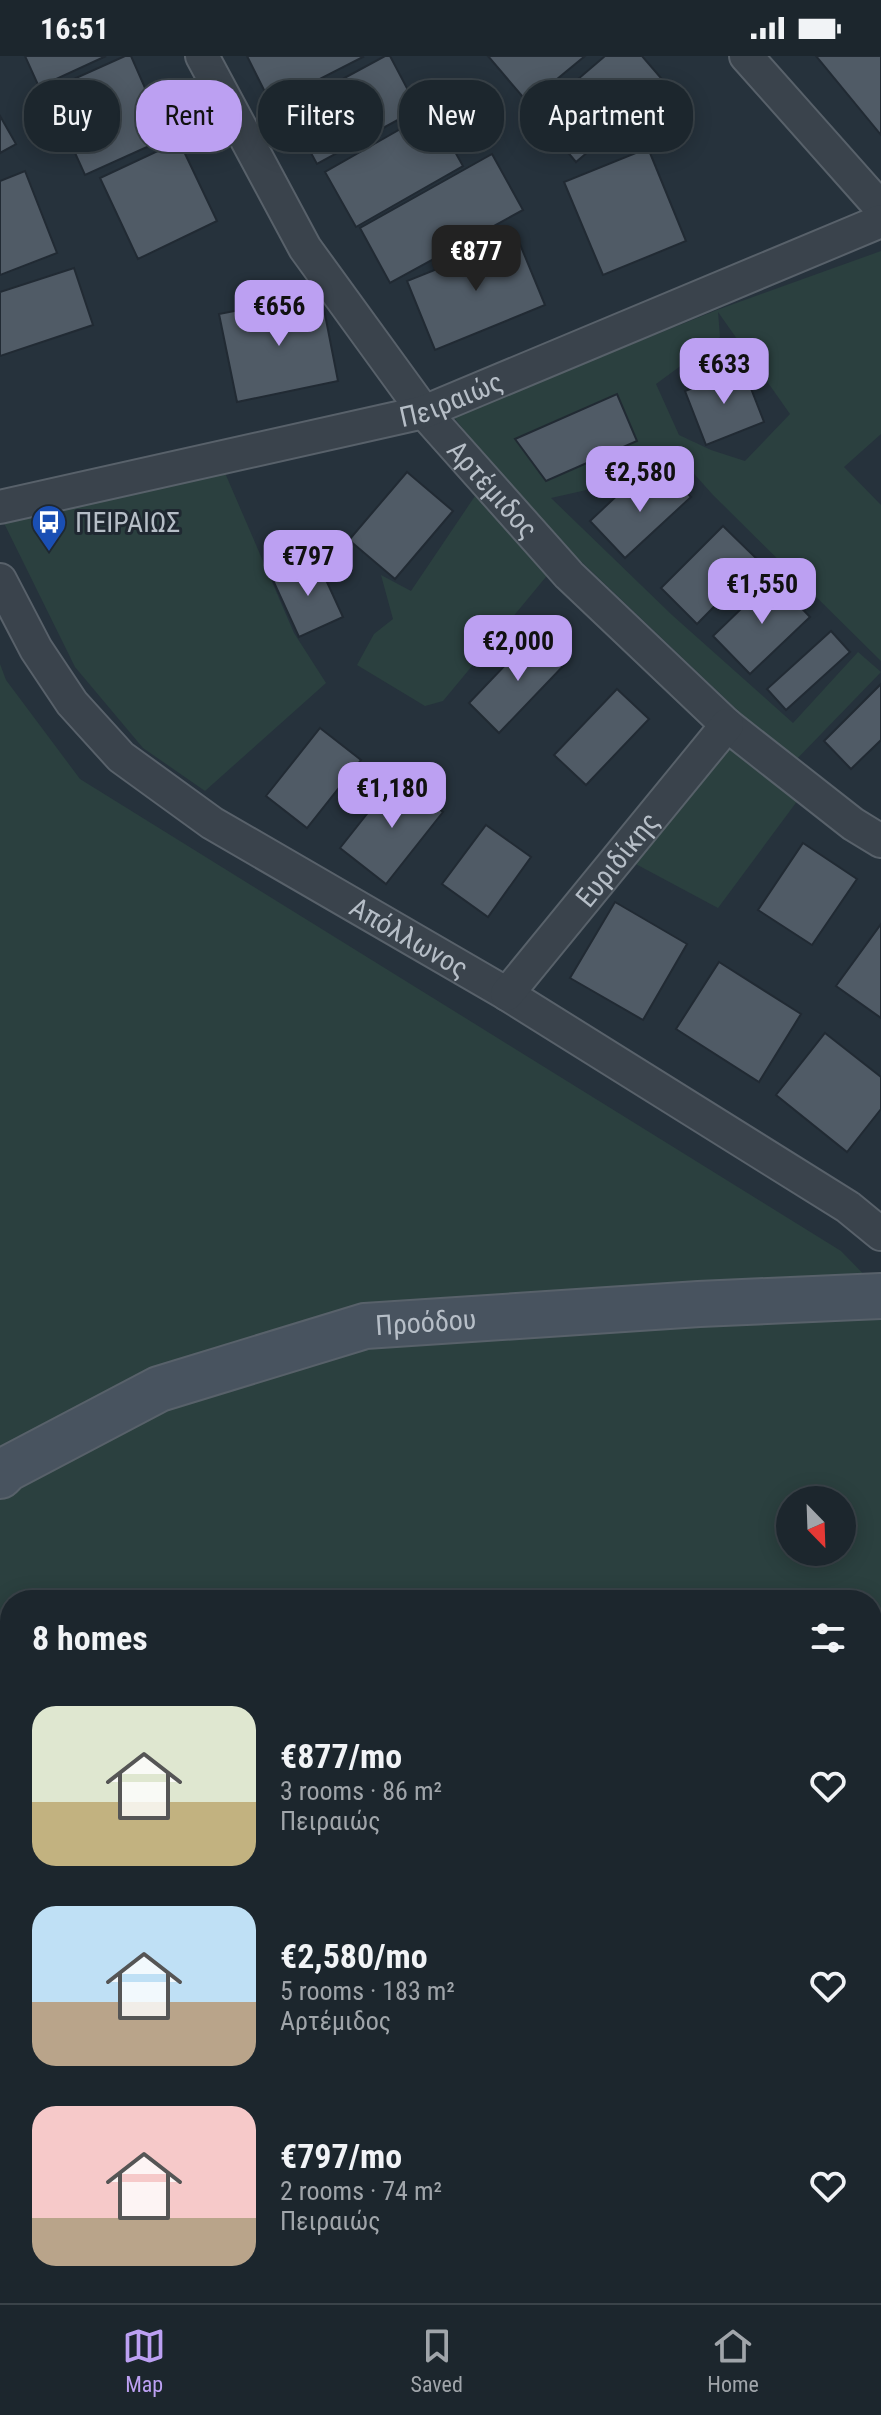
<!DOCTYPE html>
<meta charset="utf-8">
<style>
body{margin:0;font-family:"Roboto Condensed",sans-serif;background:#293239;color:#f1f3f6;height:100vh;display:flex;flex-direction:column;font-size:30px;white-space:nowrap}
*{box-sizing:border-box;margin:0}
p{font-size:26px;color:#a0a5aa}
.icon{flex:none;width:44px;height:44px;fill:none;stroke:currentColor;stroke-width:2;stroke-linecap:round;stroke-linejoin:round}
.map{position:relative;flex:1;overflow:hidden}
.side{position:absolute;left:0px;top:1534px;width:882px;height:714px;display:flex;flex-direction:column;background:#1c262d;border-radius:32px 32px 0 0;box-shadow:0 4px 20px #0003,0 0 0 2px #3a4349}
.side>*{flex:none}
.top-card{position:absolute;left:24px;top:24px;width:834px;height:72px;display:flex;gap:16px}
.needle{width:52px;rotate:157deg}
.controls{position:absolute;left:776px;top:1430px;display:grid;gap:16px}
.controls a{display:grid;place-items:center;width:80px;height:80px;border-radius:50%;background:#1c262d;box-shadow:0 4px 20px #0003,0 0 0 2px #3a4349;font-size:40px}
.price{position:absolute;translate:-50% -68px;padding:0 18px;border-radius:16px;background:#bca0f2;color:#111;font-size:26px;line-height:52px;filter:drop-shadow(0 2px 4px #0008)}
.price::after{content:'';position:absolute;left:50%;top:48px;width:24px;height:18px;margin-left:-12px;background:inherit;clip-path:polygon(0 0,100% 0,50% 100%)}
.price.selected{background:#222;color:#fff}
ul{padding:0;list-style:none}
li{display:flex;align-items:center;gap:24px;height:200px;padding:0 32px}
li span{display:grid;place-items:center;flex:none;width:224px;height:160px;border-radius:24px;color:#555}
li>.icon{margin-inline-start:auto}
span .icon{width:96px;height:96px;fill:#fffc;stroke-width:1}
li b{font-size:34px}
h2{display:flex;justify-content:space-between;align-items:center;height:96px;padding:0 32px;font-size:34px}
.pill{padding:0 28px;border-radius:32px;background:#1c262d;box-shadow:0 4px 20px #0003,0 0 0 2px #3a4349;font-size:28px;line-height:72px}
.pill.selected{background:#bca0f2;color:#111}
.status{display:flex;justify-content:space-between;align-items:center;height:56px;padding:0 40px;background:#1c262d;direction:ltr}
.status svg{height:22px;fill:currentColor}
.menu{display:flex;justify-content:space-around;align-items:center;height:112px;border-top:2px solid #3a4349;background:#1c262d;font-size:22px;color:#a0a5aa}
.menu a{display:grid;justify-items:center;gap:4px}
.menu .selected{color:#bca0f2}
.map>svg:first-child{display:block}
.green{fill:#2b403f;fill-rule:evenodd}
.building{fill:#505b66;stroke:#212a33;stroke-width:2}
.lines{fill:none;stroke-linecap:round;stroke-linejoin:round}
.street-casing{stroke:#58616a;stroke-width:36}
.secondary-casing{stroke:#58616a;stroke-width:48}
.street{stroke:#3a434c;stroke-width:32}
.secondary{stroke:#48535f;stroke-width:44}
.labels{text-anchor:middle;stroke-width:6;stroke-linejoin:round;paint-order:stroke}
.street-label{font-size:28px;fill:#b6bec7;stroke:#1f2831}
.poi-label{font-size:28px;fill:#b6bec7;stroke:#1f2831;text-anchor:start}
</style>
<div class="status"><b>16:51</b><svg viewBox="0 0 49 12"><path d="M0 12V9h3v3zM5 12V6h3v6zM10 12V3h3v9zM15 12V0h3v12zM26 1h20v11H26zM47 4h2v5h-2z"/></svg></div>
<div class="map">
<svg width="881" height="2247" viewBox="0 0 881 2247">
<rect width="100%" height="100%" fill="#26323c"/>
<g class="green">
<path d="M 881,195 L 881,378 L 844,411 L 881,449 L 881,605 L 713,439 L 688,411 L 551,442 L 672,559 L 793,667 L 858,596 L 881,616 L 793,707 L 566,491 L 504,425 L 453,360 L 717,254 ZM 718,256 L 790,358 L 745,405 L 711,394 L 679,379 L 656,328 L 720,281 Z"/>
<path d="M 222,410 L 294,577 L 326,627 L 205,735 L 143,692 L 75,611 L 0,459 Z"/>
<path d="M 477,437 L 550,516 L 443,645 L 425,650 L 357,609 L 374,578 L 393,563 L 381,519 L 411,535 Z"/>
<path d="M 0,608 L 6,624 L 80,723 L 841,1195 L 881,1236 L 881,2012 L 872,2015 L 872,1544 L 10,1544 L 10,2238 L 191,2238 L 161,2247 L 0,2247 ZM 790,1444 L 842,1444 L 842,1496 L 790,1496 Z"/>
<path d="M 727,688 L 798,744 L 718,852 L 632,806 Z"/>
</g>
<g class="building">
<path d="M 25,0 L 106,0 L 39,31 Z"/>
<path d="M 125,0 L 131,0 L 167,82 L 85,119 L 47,35 Z"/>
<path d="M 247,0 L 362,0 L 363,1 L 271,48 Z"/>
<path d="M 385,0 L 390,0 L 418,53 L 317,108 L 287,53 Z"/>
<path d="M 488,0 L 585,0 L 528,47 Z"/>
<path d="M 605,0 L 642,0 L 667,29 L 576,106 L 536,59 Z"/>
<path d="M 816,0 L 881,0 L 881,79 Z"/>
<path d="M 432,55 L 463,110 L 356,171 L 325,116 Z"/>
<path d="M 0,60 L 16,88 L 0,97 Z"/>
<path d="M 179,85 L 217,165 L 138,203 L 100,122 Z"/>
<path d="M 648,92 L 686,185 L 603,219 L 564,126 Z"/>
<path d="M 492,98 L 523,154 L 390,227 L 360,172 Z"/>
<path d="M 25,115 L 57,197 L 0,219 L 0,125 Z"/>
<path d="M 517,181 L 545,249 L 435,294 L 407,225 Z"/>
<path d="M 74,212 L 93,269 L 0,300 L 0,236 Z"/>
<path d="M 321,238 L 338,325 L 237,346 L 219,258 Z"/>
<path d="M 743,312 L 764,366 L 706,389 L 685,335 Z"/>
<path d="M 617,338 L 637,385 L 546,425 L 515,383 Z"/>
<path d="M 666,415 L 691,441 L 625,502 L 590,465 L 625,432 L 636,443 Z"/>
<path d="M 407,416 L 453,455 L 395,523 L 349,484 Z"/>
<path d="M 723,470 L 759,505 L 697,568 L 661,532 Z"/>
<path d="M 316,502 L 343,561 L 299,581 L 272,522 Z"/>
<path d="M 773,522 L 810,561 L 750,618 L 713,580 Z"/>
<path d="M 831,575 L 850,596 L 786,654 L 767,633 Z"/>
<path d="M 536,577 L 567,606 L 499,677 L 469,647 Z"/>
<path d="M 881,628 L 881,684 L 851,713 L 824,685 Z"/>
<path d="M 617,633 L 649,663 L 586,729 L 554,699 Z"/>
<path d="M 320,672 L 361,704 L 307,772 L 266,740 Z"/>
<path d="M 397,720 L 443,756 L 386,828 L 340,792 Z"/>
<path d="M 486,769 L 531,801 L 488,861 L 442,828 Z"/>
<path d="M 803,787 L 857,823 L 812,889 L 758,854 Z"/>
<path d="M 615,846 L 687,888 L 643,964 L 570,922 Z"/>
<path d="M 881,868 L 881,962 L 836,930 Z"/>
<path d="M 719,906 L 801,958 L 759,1026 L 676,973 Z"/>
<path d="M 825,977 L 881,1021 L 881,1053 L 847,1096 L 776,1039 Z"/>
<path d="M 881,2123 L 881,2206 L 872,2181 L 872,2126 Z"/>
<path d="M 475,2238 L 575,2238 L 567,2247 L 483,2247 Z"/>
<path d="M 608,2238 L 630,2238 L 641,2247 L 600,2247 Z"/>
<path d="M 771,2238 L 798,2238 L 801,2247 L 780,2247 Z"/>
</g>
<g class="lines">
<g class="street-casing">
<g id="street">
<path id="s1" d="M 202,0 L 305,192 L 424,356 L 569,519 L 727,669 L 853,768 L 881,785"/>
<path d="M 746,0 L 881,152"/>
<path id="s2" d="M 0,451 L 424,356 L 881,165"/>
<path id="s3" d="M 0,524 L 36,593 L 72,647 L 121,701 L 212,767 L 507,938 L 848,1151 L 881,1178"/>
<path id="s4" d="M 507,938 L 727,669"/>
<path d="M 872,2048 L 881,2045"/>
<path d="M 700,2238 L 709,2247"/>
<path d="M 269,2247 L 296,2238"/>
</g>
</g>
<g class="secondary-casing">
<g id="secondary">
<path id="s5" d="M 0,1420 L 7,1413 L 159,1333 L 365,1270 L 699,1248 L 881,1240"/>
</g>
</g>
<use href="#street" class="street"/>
<use href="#secondary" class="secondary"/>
</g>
<defs>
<g id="bus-pin" transform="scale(1.8)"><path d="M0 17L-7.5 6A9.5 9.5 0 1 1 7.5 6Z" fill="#1a4fb4" stroke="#1f2831"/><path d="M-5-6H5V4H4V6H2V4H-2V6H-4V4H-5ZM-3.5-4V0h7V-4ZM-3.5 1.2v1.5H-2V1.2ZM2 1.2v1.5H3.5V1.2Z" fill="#fff"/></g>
</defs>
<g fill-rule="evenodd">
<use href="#bus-pin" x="49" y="466"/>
</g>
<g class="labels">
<g class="street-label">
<text dy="10" stroke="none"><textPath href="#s2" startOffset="464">Πειραιώς</textPath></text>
<text dy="10" stroke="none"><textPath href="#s1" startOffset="524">Αρτέμιδος</textPath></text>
<text dy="10" stroke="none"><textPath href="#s4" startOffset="174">Ευριδίκης</textPath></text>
<text dy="10" stroke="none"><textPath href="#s3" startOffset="556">Απόλλωνος</textPath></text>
<text dy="10" stroke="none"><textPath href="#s5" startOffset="458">Προόδου</textPath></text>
</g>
<g class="poi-label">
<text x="75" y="476">ΠΕΙΡΑΙΩΣ</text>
</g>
</g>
</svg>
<div class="controls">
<a><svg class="needle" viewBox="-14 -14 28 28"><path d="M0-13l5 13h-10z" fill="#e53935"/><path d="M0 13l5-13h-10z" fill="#a0a5aa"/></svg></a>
</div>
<b class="price selected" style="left:476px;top:237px">€877</b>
<b class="price" style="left:279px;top:292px">€656</b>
<b class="price" style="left:724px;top:350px">€633</b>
<b class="price" style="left:640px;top:458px">€2,580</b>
<b class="price" style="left:308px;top:542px">€797</b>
<b class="price" style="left:762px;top:570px">€1,550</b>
<b class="price" style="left:518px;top:627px">€2,000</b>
<b class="price" style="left:392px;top:774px">€1,180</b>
<div class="top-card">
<a class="pill">Buy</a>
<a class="pill selected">Rent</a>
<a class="pill">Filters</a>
<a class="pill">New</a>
<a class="pill">Apartment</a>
</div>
<section class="side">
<h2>8 homes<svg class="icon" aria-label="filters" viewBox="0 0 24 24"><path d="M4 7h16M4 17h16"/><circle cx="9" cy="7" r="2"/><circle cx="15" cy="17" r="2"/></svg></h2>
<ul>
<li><span style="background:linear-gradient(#dfe7d0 60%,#c2b280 0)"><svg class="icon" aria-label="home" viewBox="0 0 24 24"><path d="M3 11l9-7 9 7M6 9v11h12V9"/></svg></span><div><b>€877/mo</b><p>3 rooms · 86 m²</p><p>Πειραιώς</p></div><svg class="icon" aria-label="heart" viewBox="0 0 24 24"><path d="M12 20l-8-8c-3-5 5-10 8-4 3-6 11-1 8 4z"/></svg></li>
<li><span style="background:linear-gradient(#bfe0f5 60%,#b9a48a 0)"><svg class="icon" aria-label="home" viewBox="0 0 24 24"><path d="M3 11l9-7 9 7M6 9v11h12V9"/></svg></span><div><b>€2,580/mo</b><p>5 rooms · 183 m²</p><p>Αρτέμιδος</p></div><svg class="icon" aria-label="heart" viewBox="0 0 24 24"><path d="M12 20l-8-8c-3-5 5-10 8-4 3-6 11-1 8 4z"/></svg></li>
<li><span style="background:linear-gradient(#f6c9c9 70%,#b9a48a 0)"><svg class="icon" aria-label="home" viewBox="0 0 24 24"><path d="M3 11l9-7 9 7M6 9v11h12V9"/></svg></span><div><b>€797/mo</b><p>2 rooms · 74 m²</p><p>Πειραιώς</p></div><svg class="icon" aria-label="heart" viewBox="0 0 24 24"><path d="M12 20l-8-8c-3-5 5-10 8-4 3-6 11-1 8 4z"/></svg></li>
</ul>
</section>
</div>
<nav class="menu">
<a class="selected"><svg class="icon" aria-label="map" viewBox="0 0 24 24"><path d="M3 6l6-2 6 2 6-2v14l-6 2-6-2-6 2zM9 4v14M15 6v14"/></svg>Map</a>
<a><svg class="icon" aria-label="saved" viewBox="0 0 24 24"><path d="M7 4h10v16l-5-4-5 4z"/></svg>Saved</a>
<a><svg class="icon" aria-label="home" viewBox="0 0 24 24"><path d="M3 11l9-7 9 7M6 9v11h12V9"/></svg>Home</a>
</nav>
